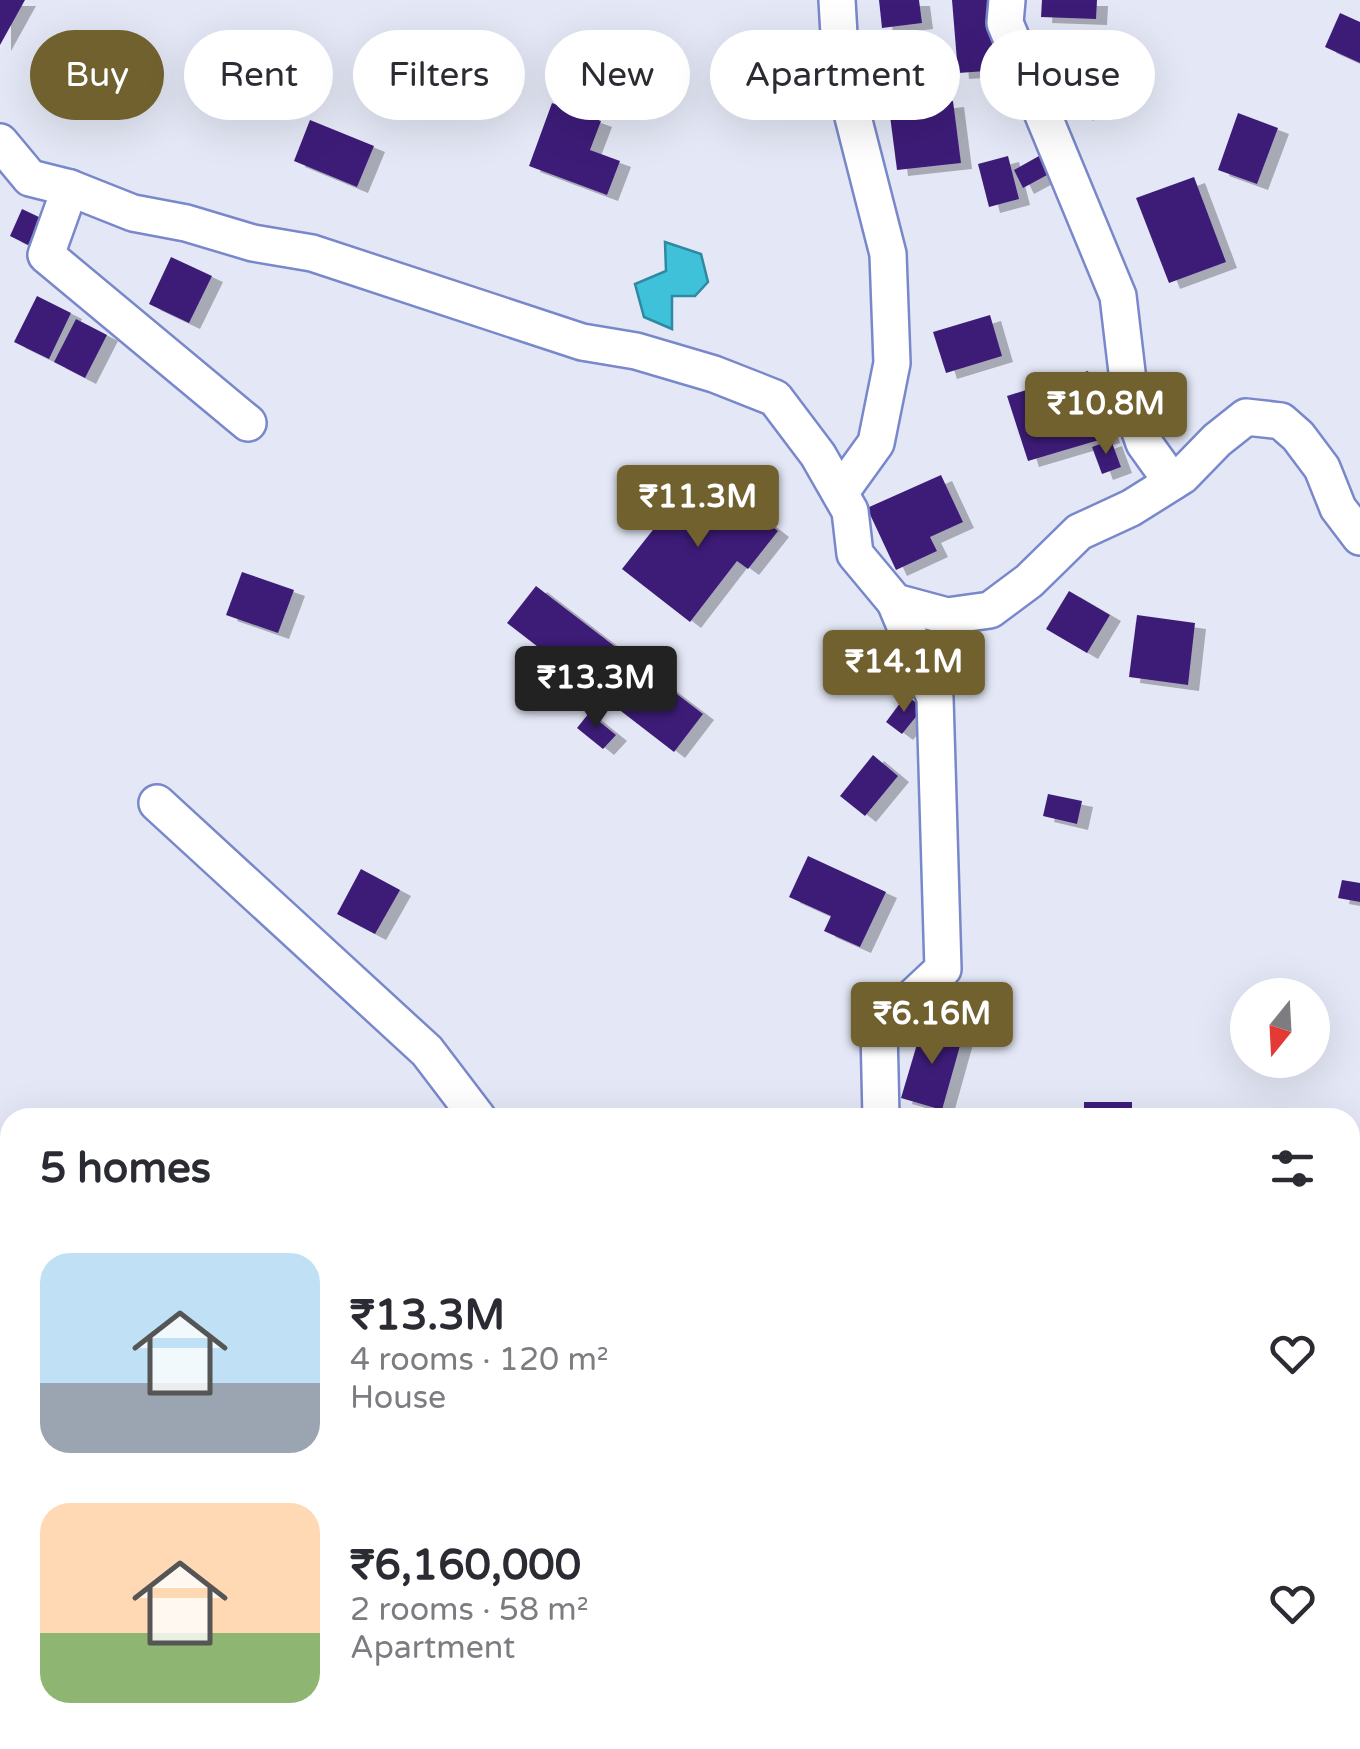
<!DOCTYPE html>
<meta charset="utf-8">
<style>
body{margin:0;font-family:"Varela Round",sans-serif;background:#f2f2f3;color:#2b2b33;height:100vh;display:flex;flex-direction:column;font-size:38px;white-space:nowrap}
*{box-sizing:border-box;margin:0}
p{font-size:32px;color:#7c7c81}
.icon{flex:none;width:55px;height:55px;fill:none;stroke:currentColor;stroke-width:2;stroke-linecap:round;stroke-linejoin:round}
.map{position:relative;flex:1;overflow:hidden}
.details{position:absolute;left:0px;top:1108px;width:1360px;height:642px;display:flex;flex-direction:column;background:#fff;border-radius:30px 30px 0 0;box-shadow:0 10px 40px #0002}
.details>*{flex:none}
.banner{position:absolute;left:30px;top:30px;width:1300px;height:90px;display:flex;gap:20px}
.needle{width:65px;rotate:198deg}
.tools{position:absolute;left:1230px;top:978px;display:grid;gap:20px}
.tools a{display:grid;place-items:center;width:100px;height:100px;border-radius:50%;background:#fff;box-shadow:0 10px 40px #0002;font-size:50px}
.price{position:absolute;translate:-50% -85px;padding:0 22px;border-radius:10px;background:#70612e;color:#fff;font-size:32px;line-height:65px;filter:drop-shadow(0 2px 5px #0008)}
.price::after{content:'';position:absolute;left:50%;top:60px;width:30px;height:22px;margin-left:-15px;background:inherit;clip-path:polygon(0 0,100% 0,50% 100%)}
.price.on{background:#222;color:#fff}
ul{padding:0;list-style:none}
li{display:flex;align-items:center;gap:30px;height:250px;padding:0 40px}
li span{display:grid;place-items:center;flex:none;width:280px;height:200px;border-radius:30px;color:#555}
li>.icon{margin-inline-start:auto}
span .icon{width:120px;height:120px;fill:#fffc;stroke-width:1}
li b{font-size:42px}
h2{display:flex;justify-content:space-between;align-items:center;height:120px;padding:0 40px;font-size:42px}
.tag{padding:0 35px;border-radius:45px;background:#fff;box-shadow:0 10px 40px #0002;font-size:35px;line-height:90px}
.tag.on{background:#70612e;color:#fff}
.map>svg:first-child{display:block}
.water{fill:#3fc1d9;stroke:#2e8aa2;stroke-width:2.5}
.building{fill:#3e1e78;filter:url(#shadow)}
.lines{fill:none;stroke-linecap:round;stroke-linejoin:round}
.minor-casing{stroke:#7888ca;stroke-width:40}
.minor{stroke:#fff;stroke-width:35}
</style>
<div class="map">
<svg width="1360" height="1749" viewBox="0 0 1360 1749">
<defs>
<filter id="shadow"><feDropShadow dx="11" dy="6" stdDeviation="0" flood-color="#0004"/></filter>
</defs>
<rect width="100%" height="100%" fill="#e4e8f6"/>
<path class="water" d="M 665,242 L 701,254 L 708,282 L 695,296 L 672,296 L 672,329 L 644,317 L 635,284 L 666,271 Z"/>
<g class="building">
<path d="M 0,0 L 25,0 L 0,45 Z"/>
<path d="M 879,0 L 919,0 L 922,23 L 882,28 Z"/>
<path d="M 952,0 L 995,0 L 1001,70 L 958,73 Z"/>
<path d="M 1042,0 L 1097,0 L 1096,19 L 1041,17 Z"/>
<path d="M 1340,13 L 1360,22 L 1360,63 L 1325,47 Z"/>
<path d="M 1109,43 L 1134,81 L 1082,115 L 1057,76 Z"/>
<path d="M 935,53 L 942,90 L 890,99 L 883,62 Z"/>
<path d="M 953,101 L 961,163 L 897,170 L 889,108 Z"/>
<path d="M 552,103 L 601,121 L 590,150 L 620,161 L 607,195 L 529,166 Z"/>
<path d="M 1238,113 L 1278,128 L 1257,184 L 1218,170 Z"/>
<path d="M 310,120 L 374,146 L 357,187 L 294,161 Z"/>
<path d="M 1008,156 L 1019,199 L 989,207 L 978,164 Z"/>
<path d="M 1039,156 L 1049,174 L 1023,188 L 1014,170 Z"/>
<path d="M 1194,177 L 1226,262 L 1169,283 L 1136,198 Z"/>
<path d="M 22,209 L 41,218 L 28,245 L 10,236 Z"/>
<path d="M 171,257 L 212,276 L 189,323 L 149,304 Z"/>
<path d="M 37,296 L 71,313 L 49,359 L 14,342 Z"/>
<path d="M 990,315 L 1002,356 L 946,373 L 933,332 Z"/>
<path d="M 76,319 L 107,335 L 85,378 L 54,362 Z"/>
<path d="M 1088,371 L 1109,437 L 1028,461 L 1007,396 Z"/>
<path d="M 1111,440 L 1121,467 L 1102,474 L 1092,447 Z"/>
<path d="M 941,475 L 963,522 L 930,537 L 937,551 L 896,570 L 867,508 Z"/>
<path d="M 717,483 L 778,531 L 748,569 L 737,561 L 690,622 L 622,569 L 679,497 L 697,510 Z"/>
<path d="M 242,572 L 294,590 L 278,633 L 226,615 Z"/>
<path d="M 536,586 L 703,714 L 674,752 L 507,623 Z"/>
<path d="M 1069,591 L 1110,615 L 1087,653 L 1046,629 Z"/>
<path d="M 1137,615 L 1195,623 L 1188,685 L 1129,677 Z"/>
<path d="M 906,695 L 923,708 L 902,734 L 886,722 Z"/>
<path d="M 589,713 L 616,735 L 603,749 L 577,728 Z"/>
<path d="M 873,755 L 898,776 L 865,816 L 840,796 Z"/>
<path d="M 1048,794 L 1082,801 L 1077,824 L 1043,816 Z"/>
<path d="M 808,856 L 886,892 L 860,947 L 824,931 L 831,916 L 789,897 Z"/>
<path d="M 361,869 L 400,890 L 375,934 L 337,914 Z"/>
<path d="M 1342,880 L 1360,883 L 1360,902 L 1338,898 Z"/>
<path d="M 923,1024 L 963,1035 L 942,1110 L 901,1098 Z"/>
<rect x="1084" y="1102" width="48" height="16"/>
<path d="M 10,1429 L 10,1489 L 5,1481 L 0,1482 L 0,1439 Z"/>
<path d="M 125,1740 L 160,1740 L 163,1749 L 128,1749 Z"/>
</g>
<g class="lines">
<g class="minor-casing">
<g id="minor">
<path d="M 837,0 L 841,70 L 888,254 L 892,363 L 876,443 L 840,493"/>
<path d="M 1007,0 L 1005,23 L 1118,296 L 1131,406 L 1144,443 L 1172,482"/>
<path d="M 0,142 L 30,178 L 70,188 L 46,255 L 248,423"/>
<path d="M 70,188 L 133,213 L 186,223 L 253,243 L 312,253 L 582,342 L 636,351 L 714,374 L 775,398 L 818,455 L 850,511 L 855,554 L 895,602 L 947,616 L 990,610 L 1029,581 L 1079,532 L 1131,508 L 1182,476 L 1217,440 L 1246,417 L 1281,421 L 1298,436 L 1322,468 L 1338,508 L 1360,537"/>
<path d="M 157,803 L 427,1051 L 478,1118"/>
<path d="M 881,1118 L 879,1029 L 943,969 L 935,698 L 895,602"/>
<path d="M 1350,1453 L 1360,1454"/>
<path d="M 0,1561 L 10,1577"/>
<path d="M 107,1740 L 110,1749"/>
<path d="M 1161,1740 L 1188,1749"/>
<path d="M 777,1749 L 784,1740"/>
</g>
</g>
<use href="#minor" class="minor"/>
</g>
</svg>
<div class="tools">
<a><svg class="needle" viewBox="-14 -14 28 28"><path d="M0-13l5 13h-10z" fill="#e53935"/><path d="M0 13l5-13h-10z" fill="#7c7c81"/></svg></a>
</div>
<b class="price" style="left:1106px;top:457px">₹10.8M</b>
<b class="price" style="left:698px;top:550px">₹11.3M</b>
<b class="price" style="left:904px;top:715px">₹14.1M</b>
<b class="price on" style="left:596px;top:731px">₹13.3M</b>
<b class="price" style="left:932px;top:1067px">₹6.16M</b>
<div class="banner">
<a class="tag on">Buy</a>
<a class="tag">Rent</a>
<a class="tag">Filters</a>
<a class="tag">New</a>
<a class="tag">Apartment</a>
<a class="tag">House</a>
</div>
<section class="details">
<h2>5 homes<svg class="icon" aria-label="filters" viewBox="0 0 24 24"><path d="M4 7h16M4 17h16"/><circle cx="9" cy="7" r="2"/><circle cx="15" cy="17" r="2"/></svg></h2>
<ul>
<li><span style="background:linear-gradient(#bfe0f5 65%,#9aa5b1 0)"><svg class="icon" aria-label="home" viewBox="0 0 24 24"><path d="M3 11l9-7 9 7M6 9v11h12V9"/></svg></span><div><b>₹13.3M</b><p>4 rooms · 120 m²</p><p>House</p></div><svg class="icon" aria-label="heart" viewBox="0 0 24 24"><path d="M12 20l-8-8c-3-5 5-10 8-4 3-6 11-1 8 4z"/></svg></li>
<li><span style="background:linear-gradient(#ffd9b3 65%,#8fb573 0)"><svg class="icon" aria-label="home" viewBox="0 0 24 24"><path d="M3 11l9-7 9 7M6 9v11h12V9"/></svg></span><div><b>₹6,160,000</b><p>2 rooms · 58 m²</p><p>Apartment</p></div><svg class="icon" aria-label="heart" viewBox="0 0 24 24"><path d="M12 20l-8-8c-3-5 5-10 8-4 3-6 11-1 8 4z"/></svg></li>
</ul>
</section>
</div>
